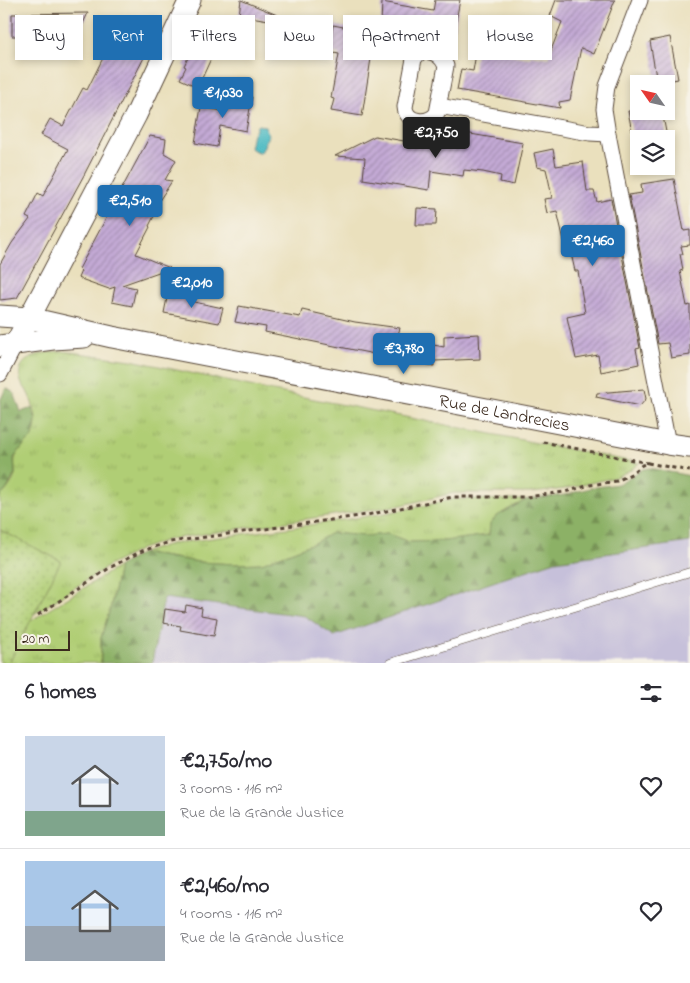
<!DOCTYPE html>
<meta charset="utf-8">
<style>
body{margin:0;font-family:"Indie Flower",sans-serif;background:#f2f2f3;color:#2b2b33;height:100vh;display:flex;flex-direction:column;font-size:19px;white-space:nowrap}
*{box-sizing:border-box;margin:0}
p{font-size:16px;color:#7c7c81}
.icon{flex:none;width:28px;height:28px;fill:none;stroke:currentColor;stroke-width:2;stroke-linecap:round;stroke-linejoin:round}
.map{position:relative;height:663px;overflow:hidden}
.drawer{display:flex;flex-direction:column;background:#fff;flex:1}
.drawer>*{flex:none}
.hud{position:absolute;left:15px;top:15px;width:660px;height:45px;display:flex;gap:10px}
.needle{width:32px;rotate:304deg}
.buttons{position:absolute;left:630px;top:75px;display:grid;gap:10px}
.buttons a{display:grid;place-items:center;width:45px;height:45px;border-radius:0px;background:#fff;box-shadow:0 2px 8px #0003;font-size:25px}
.scale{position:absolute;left:15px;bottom:12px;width:55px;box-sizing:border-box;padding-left:5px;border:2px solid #3b2a1e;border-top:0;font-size:14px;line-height:18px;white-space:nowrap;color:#3b2a1e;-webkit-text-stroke:4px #f7f3e8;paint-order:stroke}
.price{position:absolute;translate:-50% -42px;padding:0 11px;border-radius:5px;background:#1f6fb2;color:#fff;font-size:16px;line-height:32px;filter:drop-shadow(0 1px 2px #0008)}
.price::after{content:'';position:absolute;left:50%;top:30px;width:15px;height:11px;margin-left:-8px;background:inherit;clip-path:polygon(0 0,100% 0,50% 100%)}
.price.on{background:#222;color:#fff}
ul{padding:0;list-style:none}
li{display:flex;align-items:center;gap:15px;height:125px;padding:0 25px}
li+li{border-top:1px solid #e1e1e2}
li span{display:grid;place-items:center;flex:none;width:140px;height:100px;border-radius:0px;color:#555}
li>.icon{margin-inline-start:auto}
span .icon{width:60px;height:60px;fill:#fffc;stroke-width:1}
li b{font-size:21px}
h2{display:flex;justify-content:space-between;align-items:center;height:60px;padding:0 25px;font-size:21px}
.chip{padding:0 18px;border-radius:0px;background:#fff;box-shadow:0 2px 8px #0003;font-size:18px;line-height:45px}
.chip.on{background:#1f6fb2;color:#fff}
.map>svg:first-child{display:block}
.railway{fill:#c6c0da}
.grass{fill:url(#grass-tufts);stroke:#767c49}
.forest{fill:url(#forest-firs);stroke:#646e42}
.park{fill:url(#park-dots);stroke:#767c49}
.water{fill:#4bbac2;stroke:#437270}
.building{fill:url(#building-hatch)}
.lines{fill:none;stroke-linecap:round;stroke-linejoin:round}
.lane-casing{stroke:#554536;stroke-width:9}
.street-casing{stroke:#554536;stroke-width:17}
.secondary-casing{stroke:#554536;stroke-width:23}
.path{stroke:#554536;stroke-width:3;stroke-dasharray:4 4;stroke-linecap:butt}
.lane{stroke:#fff;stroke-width:8}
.street{stroke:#fff;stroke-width:15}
.secondary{stroke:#fff;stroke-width:21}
.labels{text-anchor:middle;stroke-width:4.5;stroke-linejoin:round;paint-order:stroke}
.street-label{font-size:18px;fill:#3b2a1e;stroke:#f7f3e8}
</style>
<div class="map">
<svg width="690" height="663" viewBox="0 0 690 663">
<defs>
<pattern id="grass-tufts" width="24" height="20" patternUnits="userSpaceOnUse" patternTransform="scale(1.25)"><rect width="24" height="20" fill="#b0ce74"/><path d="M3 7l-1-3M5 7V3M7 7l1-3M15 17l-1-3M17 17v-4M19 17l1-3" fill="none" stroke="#98b164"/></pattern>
<pattern id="forest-firs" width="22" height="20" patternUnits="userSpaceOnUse" patternTransform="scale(1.25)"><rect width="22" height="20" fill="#8cb166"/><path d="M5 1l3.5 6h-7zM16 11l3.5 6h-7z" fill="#749053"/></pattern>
<pattern id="park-dots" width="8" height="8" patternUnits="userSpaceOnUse" patternTransform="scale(1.25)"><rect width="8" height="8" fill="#b0ce74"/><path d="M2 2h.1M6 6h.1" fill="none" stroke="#98b164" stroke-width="1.8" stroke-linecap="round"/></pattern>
<pattern id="building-hatch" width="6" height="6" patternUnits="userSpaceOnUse" patternTransform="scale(1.25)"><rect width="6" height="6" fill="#c4aad6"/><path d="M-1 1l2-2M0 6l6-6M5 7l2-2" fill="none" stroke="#a08bad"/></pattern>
</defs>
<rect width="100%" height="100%" fill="#f7f3e8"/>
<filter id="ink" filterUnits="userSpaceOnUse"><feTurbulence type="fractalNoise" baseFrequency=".02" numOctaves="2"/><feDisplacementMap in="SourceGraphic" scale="10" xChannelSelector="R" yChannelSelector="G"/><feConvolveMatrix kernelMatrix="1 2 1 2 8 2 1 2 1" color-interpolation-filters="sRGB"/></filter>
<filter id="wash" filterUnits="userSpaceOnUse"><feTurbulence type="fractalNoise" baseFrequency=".0096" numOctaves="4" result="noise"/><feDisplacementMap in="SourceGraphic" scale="20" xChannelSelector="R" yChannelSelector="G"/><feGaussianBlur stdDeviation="1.12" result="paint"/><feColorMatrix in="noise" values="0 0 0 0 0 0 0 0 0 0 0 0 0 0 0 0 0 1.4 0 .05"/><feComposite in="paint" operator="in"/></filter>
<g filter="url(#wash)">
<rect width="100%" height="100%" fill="#eae0bd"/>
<path class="railway" d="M 690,542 L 690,663 L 152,663 L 164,597 L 305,616 L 334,636 L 555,561 Z"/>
<g class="grass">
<path d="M 62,351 L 131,360 L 268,390 L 639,463 L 632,469 L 616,477 L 564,489 L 532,493 L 454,493 L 402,505 L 170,539 L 141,549 L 110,565 L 34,614 L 60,561 L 0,530 L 0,497 C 6,491 13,483 15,475 C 16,469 13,462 16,456 C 23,442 36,438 36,421 C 36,412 30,395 25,388 C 23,385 20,382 20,378 C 16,355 47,352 62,351 Z"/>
<path d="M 454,499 L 526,500 C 509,510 492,513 489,535 L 445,541 L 409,542 L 388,534 L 364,536 L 332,533 L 314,543 L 262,563 L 235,564 L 199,562 L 142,553 L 170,544 C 265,530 361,521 454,499 Z"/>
<path d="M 119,566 L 111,606 L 101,638 L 101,663 L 9,663 L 29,622 Z"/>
</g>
<g class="forest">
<path d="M 6,388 L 14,393 L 21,412 L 32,408 L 36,420 L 33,437 L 23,446 L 14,458 L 15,474 L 7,489 L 0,497 L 0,401 Z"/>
<path d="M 649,468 L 690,476 L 690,542 L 555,561 L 334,636 L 305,616 L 164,598 L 152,663 L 101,663 L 101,638 L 111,606 L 119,566 L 142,553 L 199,562 L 235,564 L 262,563 L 314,543 L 332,533 L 364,536 L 388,534 L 409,542 L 445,541 L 489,535 L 490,524 L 497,516 L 526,500 L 565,495 L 590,488 L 618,484 L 643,469 Z"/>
</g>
<path class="park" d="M 0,530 L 61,561 L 9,663 L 0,663 Z"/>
<path class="water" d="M 258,125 L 265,126 L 269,135 C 264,141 265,148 260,153 L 250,148 L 253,133 L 256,130 L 256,127 Z"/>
<g id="blocks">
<g class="building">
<path d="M 241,0 L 282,17 L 280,22 L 239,15 Z"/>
<path d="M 435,0 L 460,0 L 453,36 L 381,23 L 382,2 L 433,11 Z"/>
<path d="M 556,0 L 615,0 L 594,54 L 581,48 L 570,100 L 559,102 L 560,108 L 457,90 L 461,69 L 473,71 L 477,48 L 522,57 L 530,58 L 531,55 L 548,58 L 562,22 L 550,16 Z"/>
<path d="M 88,13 L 78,34 L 58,26 L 58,36 L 12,36 L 12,14 Z"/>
<path d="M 205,22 L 224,30 L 198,87 L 180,79 L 186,67 L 184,66 Z"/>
<path d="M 333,25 L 375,33 L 362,116 L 331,111 L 334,99 L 331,98 L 339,54 L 328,52 Z"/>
<path d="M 131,32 L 152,42 L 84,175 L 17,298 L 0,300 L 0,264 L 12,243 L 30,219 L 26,217 L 38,193 L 43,196 L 68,149 L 41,135 L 50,119 L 63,126 L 83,88 L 87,90 L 104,56 L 100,54 L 109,36 L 119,41 L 122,33 Z"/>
<path d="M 670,37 L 678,79 L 657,83 L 650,41 Z"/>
<path d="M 226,93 L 252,97 L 246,131 L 220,126 L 217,147 L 195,143 L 201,107 L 223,111 Z"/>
<path d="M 628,111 L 662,111 L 670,153 L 666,153 L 666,139 L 639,139 L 639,158 L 637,159 Z"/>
<path d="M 447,130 L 523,143 L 514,185 L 500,182 L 501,176 L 483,172 L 464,170 L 463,176 L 431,171 L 429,190 L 363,179 L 365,158 L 335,156 L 375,136 L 433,146 L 434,144 L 444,146 Z"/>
<path d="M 150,136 L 166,139 L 164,153 L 176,160 L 165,180 L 172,181 L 153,210 L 156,212 L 149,226 L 150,227 L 136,254 L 170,268 L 122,285 L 136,288 L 132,306 L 112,302 L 115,287 L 109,289 L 78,278 L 81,271 L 79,269 Z"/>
<path d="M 553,149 L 556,166 L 583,162 L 587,191 L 594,191 L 597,202 L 611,199 L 640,348 L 636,349 L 639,364 L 601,372 L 598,355 L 576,359 L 567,317 L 585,313 L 578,271 L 575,271 L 570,249 L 566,249 L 557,211 L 547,213 L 544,199 L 552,198 L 549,182 L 546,169 L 537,167 L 534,153 Z"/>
<path d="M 674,179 L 684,231 L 690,230 L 690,245 L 681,246 L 683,254 L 680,254 L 683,270 L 680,271 L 687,306 L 690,305 L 690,355 L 671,358 L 668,343 L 658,344 L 629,195 L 642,193 L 641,184 Z"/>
<path d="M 417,208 L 437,209 L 436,225 L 416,225 Z"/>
<path d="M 168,293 L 195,298 L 194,302 L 223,308 L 219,323 L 164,313 Z"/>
<path d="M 239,306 L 300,317 L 302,310 L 355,322 L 400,328 L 397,338 L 444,347 L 444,336 L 479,334 L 480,359 L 435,361 L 434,366 L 265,332 L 266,327 L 235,322 Z"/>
<path d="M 644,389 L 646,399 L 640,406 L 596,397 L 597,393 Z"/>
<path d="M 186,605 L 202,608 L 201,615 L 217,618 L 214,636 L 180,630 L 181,626 L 163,623 L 165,609 L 185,612 Z"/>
</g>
</g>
</g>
<g filter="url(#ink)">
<use href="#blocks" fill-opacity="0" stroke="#554536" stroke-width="1"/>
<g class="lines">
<g class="lane-casing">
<path id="lane" d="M 390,663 L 690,572"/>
</g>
<g class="street-casing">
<g id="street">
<path d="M 640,0 L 607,86 L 604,109 L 608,134 L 668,444"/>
<path d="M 424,51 C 435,52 442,56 446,66 L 437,113 C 428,125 406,123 405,107 L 414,59 L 418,54 Z"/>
<path d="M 439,106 L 590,133 L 608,134"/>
<path d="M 0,374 L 15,345"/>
</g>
</g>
<g class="secondary-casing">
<g id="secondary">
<path id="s1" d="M 0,316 L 29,318 L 112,337 L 668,444 L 690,447"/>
<path d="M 15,345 L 136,115 L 190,0"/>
<path d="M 0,346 L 53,339 L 84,337"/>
</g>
</g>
<g class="path">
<path d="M 543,442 L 648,463"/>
<path d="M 38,615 L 111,567 L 142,551 L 170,542 L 367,515 L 453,497 L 526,497 L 565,492 L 590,485 L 617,481 L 633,473 L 642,465 L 648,463 L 690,471"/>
</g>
<use href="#lane" class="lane"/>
<use href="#street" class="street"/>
<use href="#secondary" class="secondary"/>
</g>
</g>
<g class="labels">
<g class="street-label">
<text dy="6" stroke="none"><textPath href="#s1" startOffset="514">Rue de Landrecies</textPath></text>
</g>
</g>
</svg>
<div class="buttons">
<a><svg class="needle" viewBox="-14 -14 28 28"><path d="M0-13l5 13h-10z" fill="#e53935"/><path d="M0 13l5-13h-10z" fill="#7c7c81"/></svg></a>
<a><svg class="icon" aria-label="layers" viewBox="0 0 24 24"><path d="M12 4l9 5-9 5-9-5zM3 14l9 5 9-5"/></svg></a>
</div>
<div class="scale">20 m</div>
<b class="price" style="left:223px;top:119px">€1,030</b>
<b class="price on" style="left:436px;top:159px">€2,750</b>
<b class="price" style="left:130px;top:227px">€2,510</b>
<b class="price" style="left:593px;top:267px">€2,460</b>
<b class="price" style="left:192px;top:309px">€2,010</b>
<b class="price" style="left:404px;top:375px">€3,780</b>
<div class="hud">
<a class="chip">Buy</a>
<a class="chip on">Rent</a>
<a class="chip">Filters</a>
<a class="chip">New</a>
<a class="chip">Apartment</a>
<a class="chip">House</a>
</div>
</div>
<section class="drawer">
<h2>6 homes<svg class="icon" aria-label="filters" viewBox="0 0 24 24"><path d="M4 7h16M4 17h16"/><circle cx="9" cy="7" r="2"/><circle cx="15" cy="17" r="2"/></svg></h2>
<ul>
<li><span style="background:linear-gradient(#c9d6e8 75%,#7fa58c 0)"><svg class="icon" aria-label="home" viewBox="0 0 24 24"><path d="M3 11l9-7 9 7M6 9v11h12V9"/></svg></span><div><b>€2,750/mo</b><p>3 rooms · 116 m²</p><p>Rue de la Grande Justice</p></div><svg class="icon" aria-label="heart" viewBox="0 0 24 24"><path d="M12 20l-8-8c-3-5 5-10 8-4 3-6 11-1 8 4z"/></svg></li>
<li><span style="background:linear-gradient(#a9c7e8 65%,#9aa5b1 0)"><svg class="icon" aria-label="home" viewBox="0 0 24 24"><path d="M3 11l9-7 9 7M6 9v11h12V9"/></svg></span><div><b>€2,460/mo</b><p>4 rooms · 116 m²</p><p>Rue de la Grande Justice</p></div><svg class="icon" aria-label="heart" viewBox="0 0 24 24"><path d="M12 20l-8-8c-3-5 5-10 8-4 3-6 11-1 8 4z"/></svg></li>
</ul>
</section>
